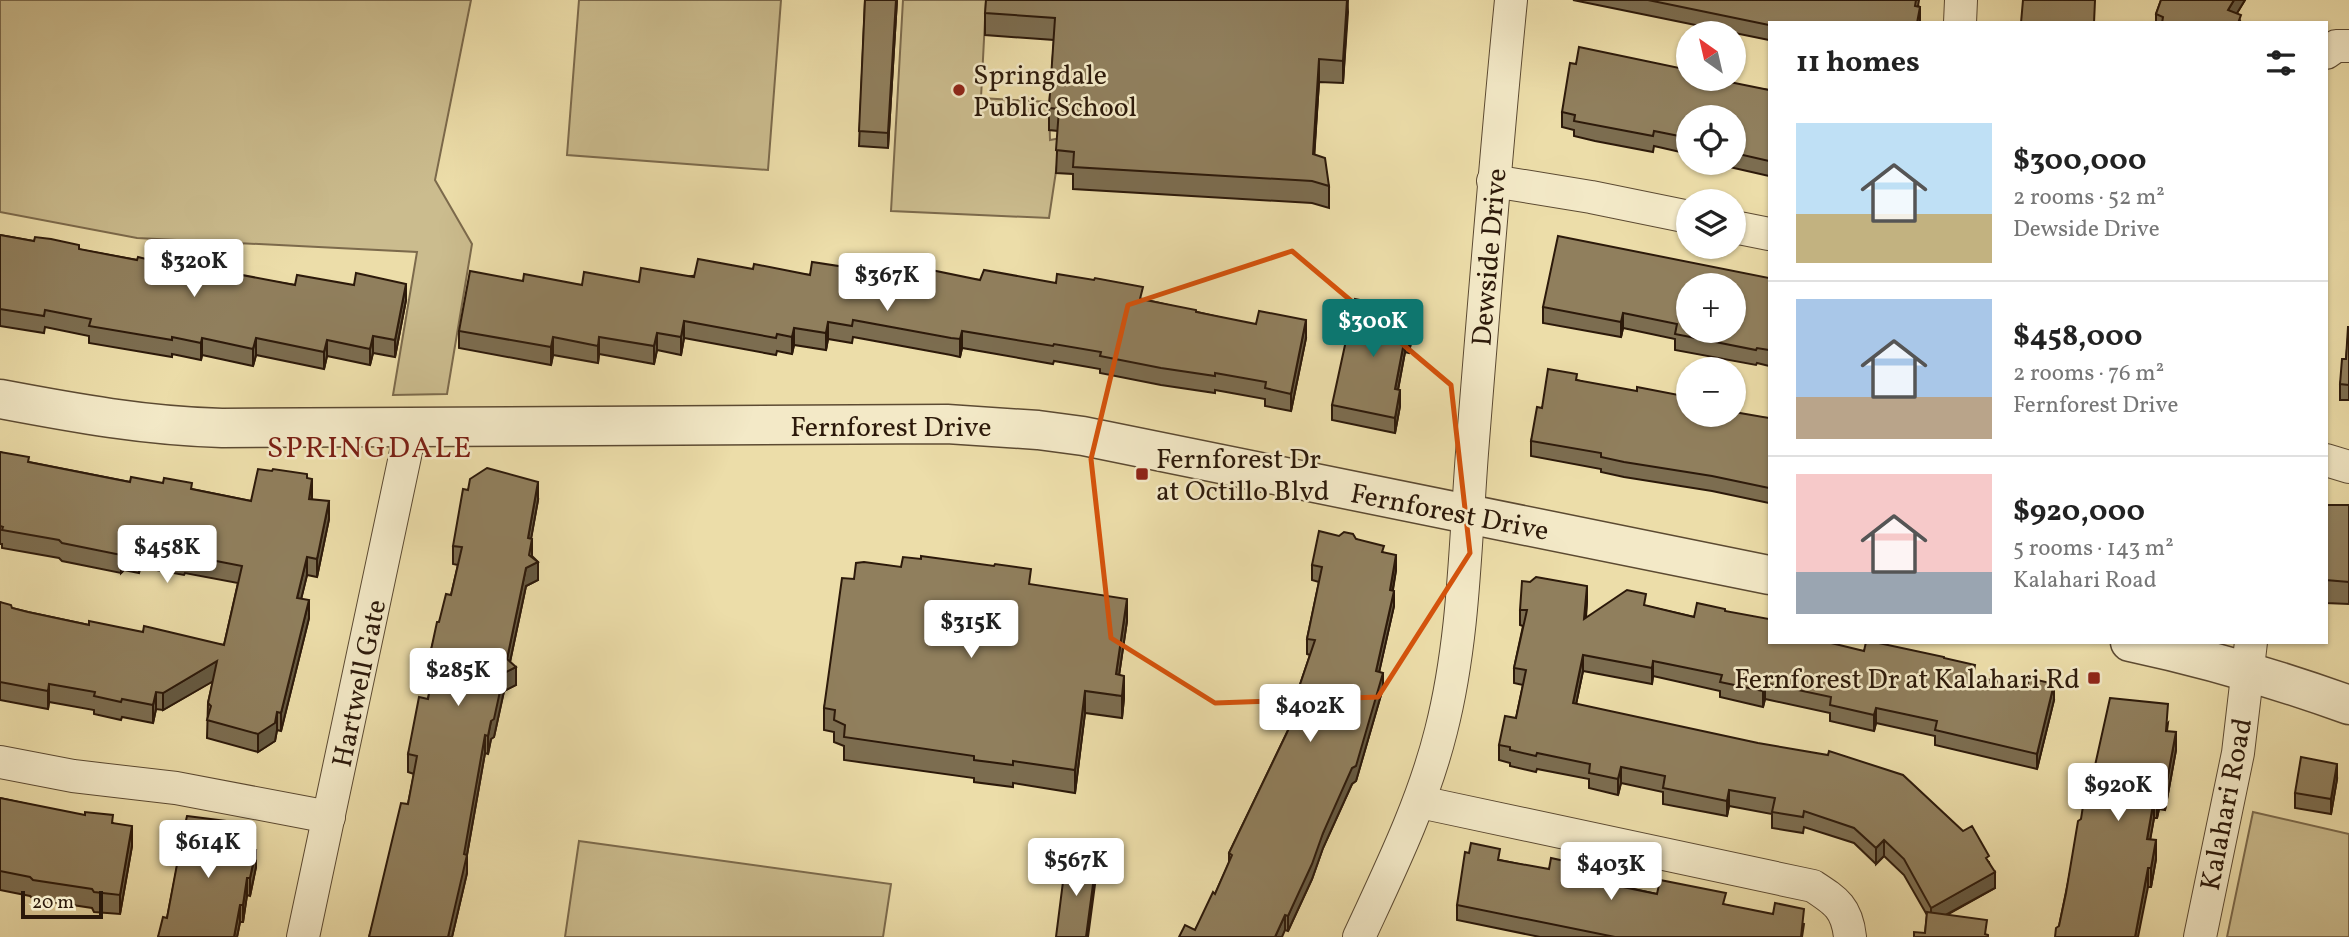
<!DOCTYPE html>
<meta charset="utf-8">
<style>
body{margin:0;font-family:Vollkorn,serif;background:#f2f2f2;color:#222;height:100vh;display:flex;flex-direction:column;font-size:26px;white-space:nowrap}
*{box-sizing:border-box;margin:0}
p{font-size:23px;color:#767676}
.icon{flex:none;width:38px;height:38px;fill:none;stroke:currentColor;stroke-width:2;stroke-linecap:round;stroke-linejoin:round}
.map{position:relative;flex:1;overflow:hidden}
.details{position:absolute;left:1768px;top:21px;width:560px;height:623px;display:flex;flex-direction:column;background:#fff;border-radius:0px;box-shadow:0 2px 5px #0004}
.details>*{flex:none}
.needle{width:46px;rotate:326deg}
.fabs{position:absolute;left:1676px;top:21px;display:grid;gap:14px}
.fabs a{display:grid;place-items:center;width:70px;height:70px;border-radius:50%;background:#fff;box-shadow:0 2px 5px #0004;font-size:35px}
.scale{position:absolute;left:21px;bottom:18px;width:82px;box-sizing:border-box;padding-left:7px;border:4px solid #2c190a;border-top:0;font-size:19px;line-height:24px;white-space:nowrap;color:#2c190a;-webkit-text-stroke:5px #f3e9c7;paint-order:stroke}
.price{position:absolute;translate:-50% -60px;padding:0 16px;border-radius:7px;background:#fff;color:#222;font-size:23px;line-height:46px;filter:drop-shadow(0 2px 4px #0008)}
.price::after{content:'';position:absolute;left:50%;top:42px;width:21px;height:16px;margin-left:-10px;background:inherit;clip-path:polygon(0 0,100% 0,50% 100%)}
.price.active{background:#0f766e;color:#fff}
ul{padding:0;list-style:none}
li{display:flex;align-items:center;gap:21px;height:175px;padding:0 28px}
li+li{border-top:2px solid #e0e0e0}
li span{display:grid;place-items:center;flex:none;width:196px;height:140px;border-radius:0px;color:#555}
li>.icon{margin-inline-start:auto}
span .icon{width:84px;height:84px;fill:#fffc;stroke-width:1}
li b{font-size:30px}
h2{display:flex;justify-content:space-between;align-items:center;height:84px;padding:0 28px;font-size:30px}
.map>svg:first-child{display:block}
.green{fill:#cbbc8e;stroke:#7c6a4c;stroke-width:2}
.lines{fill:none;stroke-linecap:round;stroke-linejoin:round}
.minor-casing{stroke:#5c4a32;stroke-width:34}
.tertiary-casing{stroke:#5c4a32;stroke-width:41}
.minor{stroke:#f3e9c7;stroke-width:32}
.tertiary{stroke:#f3e9c7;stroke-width:38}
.wall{fill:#7c6d50;stroke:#2c190a;stroke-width:2}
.shaded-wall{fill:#655941;stroke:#2c190a;stroke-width:2}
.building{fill:#907f5d;stroke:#2c190a;stroke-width:2;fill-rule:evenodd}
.marked{fill:none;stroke:#d5530c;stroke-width:5;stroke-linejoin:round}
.poi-dot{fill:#8f2418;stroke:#f3e9c7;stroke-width:2.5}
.labels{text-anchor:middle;stroke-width:5;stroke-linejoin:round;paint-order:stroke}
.poi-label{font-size:28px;fill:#2c190a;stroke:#f3e9c7;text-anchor:start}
.street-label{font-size:28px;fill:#2c190a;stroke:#f3e9c7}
.neighbourhood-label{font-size:30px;letter-spacing:2px;fill:#7a1f14;stroke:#f3e9c7}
</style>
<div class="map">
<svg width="2349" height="937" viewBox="0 0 2349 937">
<rect width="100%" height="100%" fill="#ecdda9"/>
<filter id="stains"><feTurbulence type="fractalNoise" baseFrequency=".00286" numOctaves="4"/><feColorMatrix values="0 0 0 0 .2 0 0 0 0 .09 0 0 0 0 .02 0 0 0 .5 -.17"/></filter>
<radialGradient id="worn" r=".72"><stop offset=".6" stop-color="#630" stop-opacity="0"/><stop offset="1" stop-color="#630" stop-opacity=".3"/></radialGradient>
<g class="green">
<path d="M 0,0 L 471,0 L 435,180 L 472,244 L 447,394 L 393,395 L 417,252 L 137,238 L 0,212 Z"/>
<path d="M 579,0 L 781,0 L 768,170 L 567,155 Z"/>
<path d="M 903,0 L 986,0 L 981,98 L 1049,102 L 1050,140 L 1061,138 L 1049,218 L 891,211 Z"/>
<path d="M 2253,812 L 2349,834 L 2349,937 L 2227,937 Z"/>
<path d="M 579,841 L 891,884 L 883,937 L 565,937 Z"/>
</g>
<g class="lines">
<g class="minor-casing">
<g id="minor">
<path d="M 1960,23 L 1961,0"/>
<path d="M 2326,53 L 2336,46 L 2349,46"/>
<path d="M 1493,181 L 1591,197 L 1689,217"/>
<path d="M 1734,227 L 1769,234"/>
<path d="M 2326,460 L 2349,467"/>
<path d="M 0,762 L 73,776 L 176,788 L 329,817"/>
<path d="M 1420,802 L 1813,886 C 1836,901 1847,908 1850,937"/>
<path d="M 303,937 L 411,428"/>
<path d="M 1359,937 C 1390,870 1423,803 1441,731 C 1464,641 1465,546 1472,453 C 1484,302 1496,151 1511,0"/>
<path d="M 2200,937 L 2238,753 L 2251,642"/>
</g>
</g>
<g class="tertiary-casing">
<g id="tertiary">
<path d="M 0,399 C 74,413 146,426 222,428 L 947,424 L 1038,430 L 1083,436 L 1769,575"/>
<path d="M 2130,642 C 2205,658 2277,679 2349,705"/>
</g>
</g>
<use href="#minor" class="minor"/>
<use href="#tertiary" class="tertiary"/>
</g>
<g class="wall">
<path d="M 865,0 L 897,0 L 888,148 L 859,146 Z"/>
<path d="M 1348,0 L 1343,83 L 1319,82 L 1314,155 L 1329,186 L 1329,208 L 1312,203 L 1073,189 L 1073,174 L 1056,173 L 1058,131 L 1049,130 L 1049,108 L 1054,40 L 985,35 L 985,13 Z"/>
<path d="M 1573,0 L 1919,0 L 1918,6 L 1920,7 L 1920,23 L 1769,23 L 1769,40 Z"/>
<path d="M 2161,0 L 2245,0 L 2237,13 L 2241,23 L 2156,23 L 2156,14 Z"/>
<path d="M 1689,79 L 1769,90 L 1769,87 L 1769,176 L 1712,163 L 1734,163 L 1734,117 L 1689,117 L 1689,154 L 1654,146 L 1653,152 L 1595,141 L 1574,136 L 1574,130 L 1562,127 L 1562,112 Z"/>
<path d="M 0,235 L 137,260 L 295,285 L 406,300 L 395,357 L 373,353 L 370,365 L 327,356 L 324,369 L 256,355 L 253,366 L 202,355 L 201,360 L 172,354 L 172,357 L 89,343 L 89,336 L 45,327 L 44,333 L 0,326 Z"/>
<path d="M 753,269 L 810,275 L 865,270 L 980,280 L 1143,299 L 1306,338 L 1291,411 L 1265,406 L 1265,399 L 1215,390 L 1215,393 L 1161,385 L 1100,373 L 1100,369 L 1054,361 L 1053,364 L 962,348 L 960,357 L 951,355 L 853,337 L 852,343 L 828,339 L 826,350 L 794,345 L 792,354 L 777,351 L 776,355 L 684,338 L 681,355 L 657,350 L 654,364 L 599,354 L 598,363 L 553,355 L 551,365 L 459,348 L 459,331 L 523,281 L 582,285 L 639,282 Z"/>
<path d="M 1769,278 L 1769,366 L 1757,363 L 1756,365 L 1675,350 L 1675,339 L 1623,328 L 1621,337 L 1543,323 L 1543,307 Z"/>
<path d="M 1414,326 L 1409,353 L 1405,352 L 1398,390 L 1400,406 L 1395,433 L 1332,420 L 1332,405 Z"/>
<path d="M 2349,327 L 2349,400 L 2340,400 L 2340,384 L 2346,359 Z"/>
<path d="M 1577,380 L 1689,415 L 1769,418 L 1769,503 L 1712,491 L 1624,477 L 1601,472 L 1601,469 L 1531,456 L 1531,441 L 1542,408 Z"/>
<path d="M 0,452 L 29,462 L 130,482 L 192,489 L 251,501 L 307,478 L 312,499 L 329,519 L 317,577 L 307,575 L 301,599 L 309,618 L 281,731 L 277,730 L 275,741 L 258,752 L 207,738 L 208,703 L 213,681 L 163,710 L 156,709 L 153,723 L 122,717 L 121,720 L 94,714 L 94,710 L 49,702 L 48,709 L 0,700 L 0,602 L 12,608 L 28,612 L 89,625 L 224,645 L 238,583 L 185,573 L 184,575 L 140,567 L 139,573 L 124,570 L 121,573 L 62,561 L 59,558 L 2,548 L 2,544 L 0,544 Z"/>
<path d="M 538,500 L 531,538 L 532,557 L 538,580 L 526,586 L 510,662 L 516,685 L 504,691 L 494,737 L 491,739 L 488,754 L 485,753 L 467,855 L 467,873 L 452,937 L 369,937 L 408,804 L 414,774 L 408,772 L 408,754 L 428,699 L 434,669 L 431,668 L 431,650 L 439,622 L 451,595 L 458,565 L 453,564 L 453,546 Z"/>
<path d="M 2326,505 L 2349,505 L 2349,604 L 2326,603 Z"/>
<path d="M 1339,536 L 1356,539 L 1384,553 L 1396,570 L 1393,590 L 1394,606 L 1379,672 L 1383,688 L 1356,781 L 1352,784 L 1323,848 L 1312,879 L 1288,931 L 1285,930 L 1195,930 L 1215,894 L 1229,863 L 1229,853 L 1290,726 L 1290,714 L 1310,655 L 1307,654 L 1307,639 L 1319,582 L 1312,580 L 1312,565 Z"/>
<path d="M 901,567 L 1031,585 L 1127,621 L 1119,675 L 1124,698 L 1122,718 L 1085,713 L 1075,793 L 1013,783 L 1013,787 L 974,782 L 974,778 L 844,760 L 844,746 L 834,742 L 834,732 L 824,730 L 824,708 L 854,579 Z"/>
<path d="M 1587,601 L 1586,618 L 1646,606 L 1694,617 L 1725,611 L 1769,642 L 1944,659 L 1975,677 L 2054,700 L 2037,769 L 1935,745 L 1935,736 L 1876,723 L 1874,731 L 1830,721 L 1830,713 L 1765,699 L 1763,707 L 1720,697 L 1720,691 L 1653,676 L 1652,684 L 1583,671 L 1576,704 L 1989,862 L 1995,888 L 1947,915 L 1925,933 L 1927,915 L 1904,875 L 1884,856 L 1876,864 L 1854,843 L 1804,827 L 1803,833 L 1772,828 L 1772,814 L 1729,806 L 1727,816 L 1663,804 L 1663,792 L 1621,783 L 1618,795 L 1589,788 L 1589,779 L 1537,769 L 1536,772 L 1510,766 L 1510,763 L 1499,760 L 1499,745 L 1516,718 L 1523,685 L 1514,683 L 1514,668 L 1523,626 L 1520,625 L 1520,610 Z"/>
<path d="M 2168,723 L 2167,731 L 2176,750 L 2165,810 L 2159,809 L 2157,818 L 2154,818 L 2150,839 L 2156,859 L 2151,887 L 2148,887 L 2059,926 L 2081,819 Z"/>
<path d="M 2337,779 L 2331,814 L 2295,808 L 2295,793 Z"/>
<path d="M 0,798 L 113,823 L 132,846 L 120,914 L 94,912 L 92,908 L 33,899 L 30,896 L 0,890 Z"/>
<path d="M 172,833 L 244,847 L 256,867 L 250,896 L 247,895 L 243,922 L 240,922 L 237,937 L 158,937 L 167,918 L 179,857 L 172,850 Z"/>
<path d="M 1500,860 L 1657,894 L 1726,905 L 1804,924 L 1802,937 L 1540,937 L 1457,920 L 1457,905 Z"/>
</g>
<g class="shaded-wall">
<path d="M 896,0 L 897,0 L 888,148 L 888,133 Z"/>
<path d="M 1347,0 L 1348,12 L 1343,83 L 1343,61 Z"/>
<path d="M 2234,0 L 2245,0 L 2231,23 L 2228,10 Z"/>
<path d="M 1920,7 L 1920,23 L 1917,23 Z"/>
<path d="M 1319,59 L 1319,82 L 1313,176 L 1313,154 Z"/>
<path d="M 406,284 L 406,300 L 395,357 L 395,340 Z"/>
<path d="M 1414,311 L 1414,326 L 1409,353 L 1409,338 Z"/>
<path d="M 1623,313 L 1623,328 L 1621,337 L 1621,322 Z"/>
<path d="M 1306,320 L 1306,338 L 1291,411 L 1291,394 Z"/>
<path d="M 684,321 L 684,338 L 681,355 L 681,337 Z"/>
<path d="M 828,322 L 828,339 L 826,350 L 826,333 Z"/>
<path d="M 794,328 L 794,345 L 792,354 L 792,337 Z"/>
<path d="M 962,331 L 962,348 L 960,357 L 960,339 Z"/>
<path d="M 657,333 L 657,350 L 654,364 L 654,346 Z"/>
<path d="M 373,336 L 373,353 L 370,365 L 370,349 Z"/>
<path d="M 553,337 L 553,355 L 551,365 L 551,347 Z"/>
<path d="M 599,337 L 599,354 L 598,363 L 598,346 Z"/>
<path d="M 1405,337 L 1405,352 L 1395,405 L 1395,389 Z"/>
<path d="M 202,338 L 202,355 L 201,360 L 201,343 Z"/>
<path d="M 256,338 L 256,355 L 253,366 L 253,349 Z"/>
<path d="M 327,340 L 327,356 L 324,369 L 324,352 Z"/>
<path d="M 1400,390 L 1400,406 L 1395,433 L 1395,418 Z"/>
<path d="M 312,479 L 312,497 L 309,516 L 309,499 Z"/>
<path d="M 538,482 L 538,500 L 528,556 L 528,538 Z"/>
<path d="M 329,501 L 329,519 L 317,577 L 317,559 Z"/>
<path d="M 532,539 L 532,556 L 538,562 L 538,580 L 526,586 L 508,671 L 516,667 L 516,685 L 504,691 L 494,737 L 491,739 L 488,754 L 488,736 L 491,721 L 507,659 Z"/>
<path d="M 140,549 L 140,567 L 139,573 L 139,555 Z"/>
<path d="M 124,553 L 124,570 L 121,573 L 121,555 Z"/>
<path d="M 1396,555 L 1396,570 L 1390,605 L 1390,590 Z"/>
<path d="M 307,557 L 307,575 L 297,616 L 297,598 Z"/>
<path d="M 1587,586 L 1587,601 L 1584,635 L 1584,619 Z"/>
<path d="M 1394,591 L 1394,606 L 1376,686 L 1376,671 Z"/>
<path d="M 1127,599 L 1127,621 L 1116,696 L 1116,674 Z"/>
<path d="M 309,600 L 309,618 L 281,731 L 281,713 Z"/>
<path d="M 1583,655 L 1583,671 L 1573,719 L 1573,703 Z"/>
<path d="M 217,661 L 217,679 L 163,710 L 163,693 Z"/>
<path d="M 1653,661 L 1653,676 L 1652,684 L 1652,668 Z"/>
<path d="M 1383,673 L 1383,688 L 1356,781 L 1352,784 L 1323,848 L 1312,879 L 1288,931 L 1288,916 L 1323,833 Z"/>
<path d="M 1124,676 L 1124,698 L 1122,718 L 1122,696 Z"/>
<path d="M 1765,683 L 1765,699 L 1763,707 L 1763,691 Z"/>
<path d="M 49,684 L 49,702 L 48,709 L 48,691 Z"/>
<path d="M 2054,684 L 2054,700 L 2037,769 L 2037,754 Z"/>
<path d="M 1085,691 L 1085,713 L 1075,793 L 1075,770 Z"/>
<path d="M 156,692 L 156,709 L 153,723 L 153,705 Z"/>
<path d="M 1876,708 L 1876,723 L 1874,731 L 1874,715 Z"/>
<path d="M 277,712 L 277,730 L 275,741 L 258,752 L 258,734 Z"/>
<path d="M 2176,732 L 2176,750 L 2165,810 L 2165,791 Z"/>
<path d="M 485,735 L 485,753 L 466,860 L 467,855 L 467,873 L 452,937 L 448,937 Z"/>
<path d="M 2337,764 L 2337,779 L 2331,814 L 2331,799 Z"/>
<path d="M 1621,767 L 1621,783 L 1618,795 L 1618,779 Z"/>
<path d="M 1729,790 L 1729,806 L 1727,816 L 1727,801 Z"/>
<path d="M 2159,790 L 2159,809 L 2157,818 L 2157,799 Z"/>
<path d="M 2154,799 L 2154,818 L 2147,858 L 2147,839 Z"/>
<path d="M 132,826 L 132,846 L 120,914 L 120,895 Z"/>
<path d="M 1884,840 L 1884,856 L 1876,864 L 1876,848 Z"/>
<path d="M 2156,840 L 2156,859 L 2151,887 L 2151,868 Z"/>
<path d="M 256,850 L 256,867 L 250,896 L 250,878 Z"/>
<path d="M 1096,862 L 1096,877 L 1088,937 L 1086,937 Z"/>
<path d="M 2148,868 L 2148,887 L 2138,937 L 2135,937 Z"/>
<path d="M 1995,872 L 1995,888 L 1931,923 L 1931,908 Z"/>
<path d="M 247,878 L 247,895 L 243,922 L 243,905 Z"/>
<path d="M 240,905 L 240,922 L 237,937 L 234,937 Z"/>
<path d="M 1285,915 L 1285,930 L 1282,937 L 1275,937 Z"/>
</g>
<g class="building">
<path d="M 865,0 L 896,0 L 888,133 L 859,131 Z"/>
<path d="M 986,0 L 1347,0 L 1343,61 L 1319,59 L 1313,154 L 1325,158 L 1329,186 L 1312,181 L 1073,167 L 1074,152 L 1056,150 L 1059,109 L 1049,108 L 1055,18 L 985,13 Z"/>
<path d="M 1648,0 L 1916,0 L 1915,6 L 1920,7 L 1917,23 L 1769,23 L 1769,25 Z"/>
<path d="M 2023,0 L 2095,0 L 2094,23 L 2021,23 Z"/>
<path d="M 2161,0 L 2234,0 L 2228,10 L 2241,15 L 2238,23 L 2162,23 L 2163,17 L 2156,14 Z"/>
<path d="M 1579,47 L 1689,70 L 1689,79 L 1715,79 L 1769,90 L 1769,87 L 1769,161 L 1734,153 L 1734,117 L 1689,117 L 1689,138 L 1654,131 L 1653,136 L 1574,121 L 1575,115 L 1562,112 L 1570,63 L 1576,64 Z"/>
<path d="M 0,235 L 34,241 L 35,237 L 51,239 L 79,245 L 79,249 L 137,260 L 138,257 L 150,260 L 152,258 L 295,285 L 297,275 L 354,285 L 356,273 L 406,284 L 395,340 L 373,336 L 370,349 L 327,340 L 324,352 L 256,338 L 253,349 L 202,338 L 201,343 L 172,337 L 172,340 L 89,326 L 91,319 L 45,310 L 44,316 L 0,309 Z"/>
<path d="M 1558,236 L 1769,278 L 1769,350 L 1757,348 L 1756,350 L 1675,334 L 1677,324 L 1623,313 L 1621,322 L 1543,307 ZM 1689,285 L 1734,285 L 1734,331 L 1689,331 Z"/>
<path d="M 868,257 L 980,280 L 984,270 L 1056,283 L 1057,274 L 1094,280 L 1095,278 L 1143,287 L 1140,299 L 1196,310 L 1196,312 L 1256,324 L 1259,311 L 1306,320 L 1291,394 L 1265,388 L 1266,382 L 1215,373 L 1215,376 L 1161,368 L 1100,356 L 1101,352 L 1054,344 L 1053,346 L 962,331 L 960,339 L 951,338 L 853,320 L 852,326 L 828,322 L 826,333 L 794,328 L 792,337 L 777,334 L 776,338 L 684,321 L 681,337 L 657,333 L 654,346 L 599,337 L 598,346 L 553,337 L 551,347 L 459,331 L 470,271 L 523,281 L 524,274 L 582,285 L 584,272 L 639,282 L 641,268 L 694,277 L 698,259 L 753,269 L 754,264 L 810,275 L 812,262 L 865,270 Z"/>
<path d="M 1355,299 L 1414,311 L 1409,338 L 1405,337 L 1395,389 L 1400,390 L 1395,418 L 1332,405 Z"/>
<path d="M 2348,327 L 2349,327 L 2349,385 L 2340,384 L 2342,359 L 2346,359 Z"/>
<path d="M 1548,369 L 1577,374 L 1576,380 L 1637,391 L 1637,387 L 1689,397 L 1689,415 L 1734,415 L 1734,412 L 1769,418 L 1769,488 L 1712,476 L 1624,462 L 1601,457 L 1601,453 L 1531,441 L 1537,407 L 1542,408 Z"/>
<path d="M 0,452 L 29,457 L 28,462 L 130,482 L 131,477 L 163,483 L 164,478 L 192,483 L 191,489 L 251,501 L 258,469 L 272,471 L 273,469 L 307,474 L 307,478 L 312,479 L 309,499 L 329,501 L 317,559 L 307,557 L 297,598 L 309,600 L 281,713 L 277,712 L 275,723 L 258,734 L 207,720 L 211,706 L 208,703 L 217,661 L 163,693 L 156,692 L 153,705 L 122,699 L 121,702 L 94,696 L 95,692 L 49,684 L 48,691 L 0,682 L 0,602 L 11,605 L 12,608 L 28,612 L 89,625 L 89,621 L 143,632 L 144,626 L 224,645 L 242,566 L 185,555 L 184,557 L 140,549 L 139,555 L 124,553 L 121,555 L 62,543 L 59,540 L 2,530 L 3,527 L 0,526 Z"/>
<path d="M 487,468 L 538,482 L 528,538 L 532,539 L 529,555 L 538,562 L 526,568 L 507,659 L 516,667 L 504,673 L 494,719 L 491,721 L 488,736 L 485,735 L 464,854 L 467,855 L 448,937 L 369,937 L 401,803 L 408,804 L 417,756 L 408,754 L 419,697 L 428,699 L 437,651 L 431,650 L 437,622 L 439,622 L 446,594 L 451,595 L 462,547 L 453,546 L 463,489 L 468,490 L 470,479 Z"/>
<path d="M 2326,505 L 2349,505 L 2349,582 L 2326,580 Z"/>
<path d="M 1319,531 L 1339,536 L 1344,532 L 1353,534 L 1356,539 L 1384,546 L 1382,552 L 1396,555 L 1390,590 L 1394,591 L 1376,671 L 1383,673 L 1356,766 L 1352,768 L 1323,833 L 1312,864 L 1288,916 L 1285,915 L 1275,937 L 1179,937 L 1185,925 L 1195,930 L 1213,892 L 1215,894 L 1232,855 L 1229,853 L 1295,716 L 1290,714 L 1315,640 L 1307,639 L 1322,567 L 1312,565 Z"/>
<path d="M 921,556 L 994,566 L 995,564 L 1031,569 L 1029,584 L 1127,599 L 1116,674 L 1124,676 L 1122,696 L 1085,691 L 1075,770 L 1013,761 L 1013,765 L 974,760 L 974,756 L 844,737 L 845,725 L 834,720 L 835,710 L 824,708 L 842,578 L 854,579 L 856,563 L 864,562 L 901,567 L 903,557 L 921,559 Z"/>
<path d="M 1536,577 L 1587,586 L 1584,619 L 1627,590 L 1646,594 L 1644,605 L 1694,617 L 1697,603 L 1725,609 L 1725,611 L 1769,619 L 1769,642 L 1827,642 L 1864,651 L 1866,642 L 1874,642 L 1944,657 L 1944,658 L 1975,665 L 1973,676 L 2027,688 L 2029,678 L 2054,684 L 2037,754 L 1935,730 L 1937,721 L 1876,708 L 1874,715 L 1830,705 L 1831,697 L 1765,683 L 1763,691 L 1720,682 L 1722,675 L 1653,661 L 1652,668 L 1583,655 L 1573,703 L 1758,743 L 1828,755 L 1829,751 L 1903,775 L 1963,831 L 1972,826 L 1989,856 L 1986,858 L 1995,872 L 1931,908 L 1904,859 L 1884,840 L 1876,848 L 1854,828 L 1804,811 L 1803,817 L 1772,812 L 1775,798 L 1729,790 L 1727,801 L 1663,788 L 1665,776 L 1621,767 L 1618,779 L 1589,773 L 1590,764 L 1537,753 L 1536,756 L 1510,750 L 1510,747 L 1499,745 L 1505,716 L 1516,718 L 1526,670 L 1514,668 L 1527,610 L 1520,610 L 1522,581 L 1530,582 Z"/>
<path d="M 2110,698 L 2168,704 L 2166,731 L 2176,732 L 2165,791 L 2159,790 L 2157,799 L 2154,799 L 2147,839 L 2156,840 L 2151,868 L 2148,868 L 2135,937 L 2055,937 L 2056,928 L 2059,926 L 2066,893 L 2078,821 L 2081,819 L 2083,806 L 2086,806 Z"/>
<path d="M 2301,757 L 2337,764 L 2331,799 L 2295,793 Z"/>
<path d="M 0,798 L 85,815 L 85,812 L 113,815 L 112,823 L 132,826 L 120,895 L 94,892 L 92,889 L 33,880 L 30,877 L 0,871 Z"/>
<path d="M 187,816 L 234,822 L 244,835 L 241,847 L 256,850 L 250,878 L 247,878 L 243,905 L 240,905 L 234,937 L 158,937 L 163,917 L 167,918 L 181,843 L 172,833 L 184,829 Z"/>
<path d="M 1471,843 L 1500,849 L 1498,860 L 1549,869 L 1551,858 L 1615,872 L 1613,885 L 1657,894 L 1660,880 L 1726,893 L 1723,904 L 1773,914 L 1775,903 L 1804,909 L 1801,937 L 1615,937 L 1457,905 L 1465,852 L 1469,853 Z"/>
<path d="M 1066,858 L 1096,862 L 1086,937 L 1056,937 Z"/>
<path d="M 1927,912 L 1987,920 L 1985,934 L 1988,935 L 1988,937 L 1914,937 L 1914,932 L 1925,933 Z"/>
</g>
<path class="marked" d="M 1292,251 L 1451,385 L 1470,553 L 1378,697 L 1215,703 L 1111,638 L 1091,459 L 1128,305 Z"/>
<g class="poi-dot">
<circle cx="959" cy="90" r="7"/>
<rect x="1135" y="467" width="14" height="14" rx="3.5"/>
<rect x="2087" y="671" width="14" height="14" rx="3.5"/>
</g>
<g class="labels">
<g class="poi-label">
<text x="973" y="84">Springdale<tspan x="973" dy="32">Public School</tspan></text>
<text x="1156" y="468">Fernforest Dr<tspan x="1156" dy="32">at Octillo Blvd</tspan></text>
<text x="2080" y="688" text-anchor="end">Fernforest Dr at Kalahari Rd</text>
</g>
<g class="street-label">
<text transform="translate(1488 257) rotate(-85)" y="10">Dewside Drive</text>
<text x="891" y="436">Fernforest Drive</text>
<text transform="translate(1450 511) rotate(11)" y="10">Fernforest Drive</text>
<text transform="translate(358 683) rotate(-78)" y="10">Hartwell Gate</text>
<text transform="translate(2225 804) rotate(-79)" y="10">Kalahari Road</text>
</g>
<g class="neighbourhood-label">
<text x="370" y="457">SPRINGDALE</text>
</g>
</g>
<rect width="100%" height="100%" filter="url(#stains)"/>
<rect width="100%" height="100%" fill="url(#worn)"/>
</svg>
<div class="fabs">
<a><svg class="needle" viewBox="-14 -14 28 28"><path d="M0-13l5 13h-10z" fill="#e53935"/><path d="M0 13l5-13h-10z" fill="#767676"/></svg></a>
<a><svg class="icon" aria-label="locate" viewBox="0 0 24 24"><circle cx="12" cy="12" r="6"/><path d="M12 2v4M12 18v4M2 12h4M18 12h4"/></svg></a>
<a><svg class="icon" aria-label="layers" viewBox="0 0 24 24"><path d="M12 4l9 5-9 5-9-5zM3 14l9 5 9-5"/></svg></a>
<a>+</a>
<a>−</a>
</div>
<div class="scale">20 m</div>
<b class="price" style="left:194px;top:299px">$320K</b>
<b class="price" style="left:887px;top:313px">$367K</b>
<b class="price active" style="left:1373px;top:359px">$300K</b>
<b class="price" style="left:167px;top:585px">$458K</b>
<b class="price" style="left:971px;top:660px">$315K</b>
<b class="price" style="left:458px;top:708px">$285K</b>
<b class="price" style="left:1310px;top:744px">$402K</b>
<b class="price" style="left:2118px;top:823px">$920K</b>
<b class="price" style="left:208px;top:880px">$614K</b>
<b class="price" style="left:1076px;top:898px">$567K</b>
<b class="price" style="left:1611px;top:902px">$403K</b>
<section class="details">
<h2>11 homes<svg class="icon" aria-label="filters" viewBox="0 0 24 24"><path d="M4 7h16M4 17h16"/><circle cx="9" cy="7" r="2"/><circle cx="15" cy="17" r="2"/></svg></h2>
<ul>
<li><span style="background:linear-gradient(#bfe0f5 65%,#c2b280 0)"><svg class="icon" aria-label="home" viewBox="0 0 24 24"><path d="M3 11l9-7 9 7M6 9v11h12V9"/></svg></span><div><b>$300,000</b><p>2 rooms · 52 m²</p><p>Dewside Drive</p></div></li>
<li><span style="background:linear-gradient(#a9c7e8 70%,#b9a48a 0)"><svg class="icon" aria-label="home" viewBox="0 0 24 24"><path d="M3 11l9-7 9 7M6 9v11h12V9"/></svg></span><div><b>$458,000</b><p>2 rooms · 76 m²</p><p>Fernforest Drive</p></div></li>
<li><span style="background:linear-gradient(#f6c9c9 70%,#9aa5b1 0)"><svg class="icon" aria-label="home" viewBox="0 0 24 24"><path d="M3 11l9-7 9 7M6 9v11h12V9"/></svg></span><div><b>$920,000</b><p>5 rooms · 143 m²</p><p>Kalahari Road</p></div></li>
</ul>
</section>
</div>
